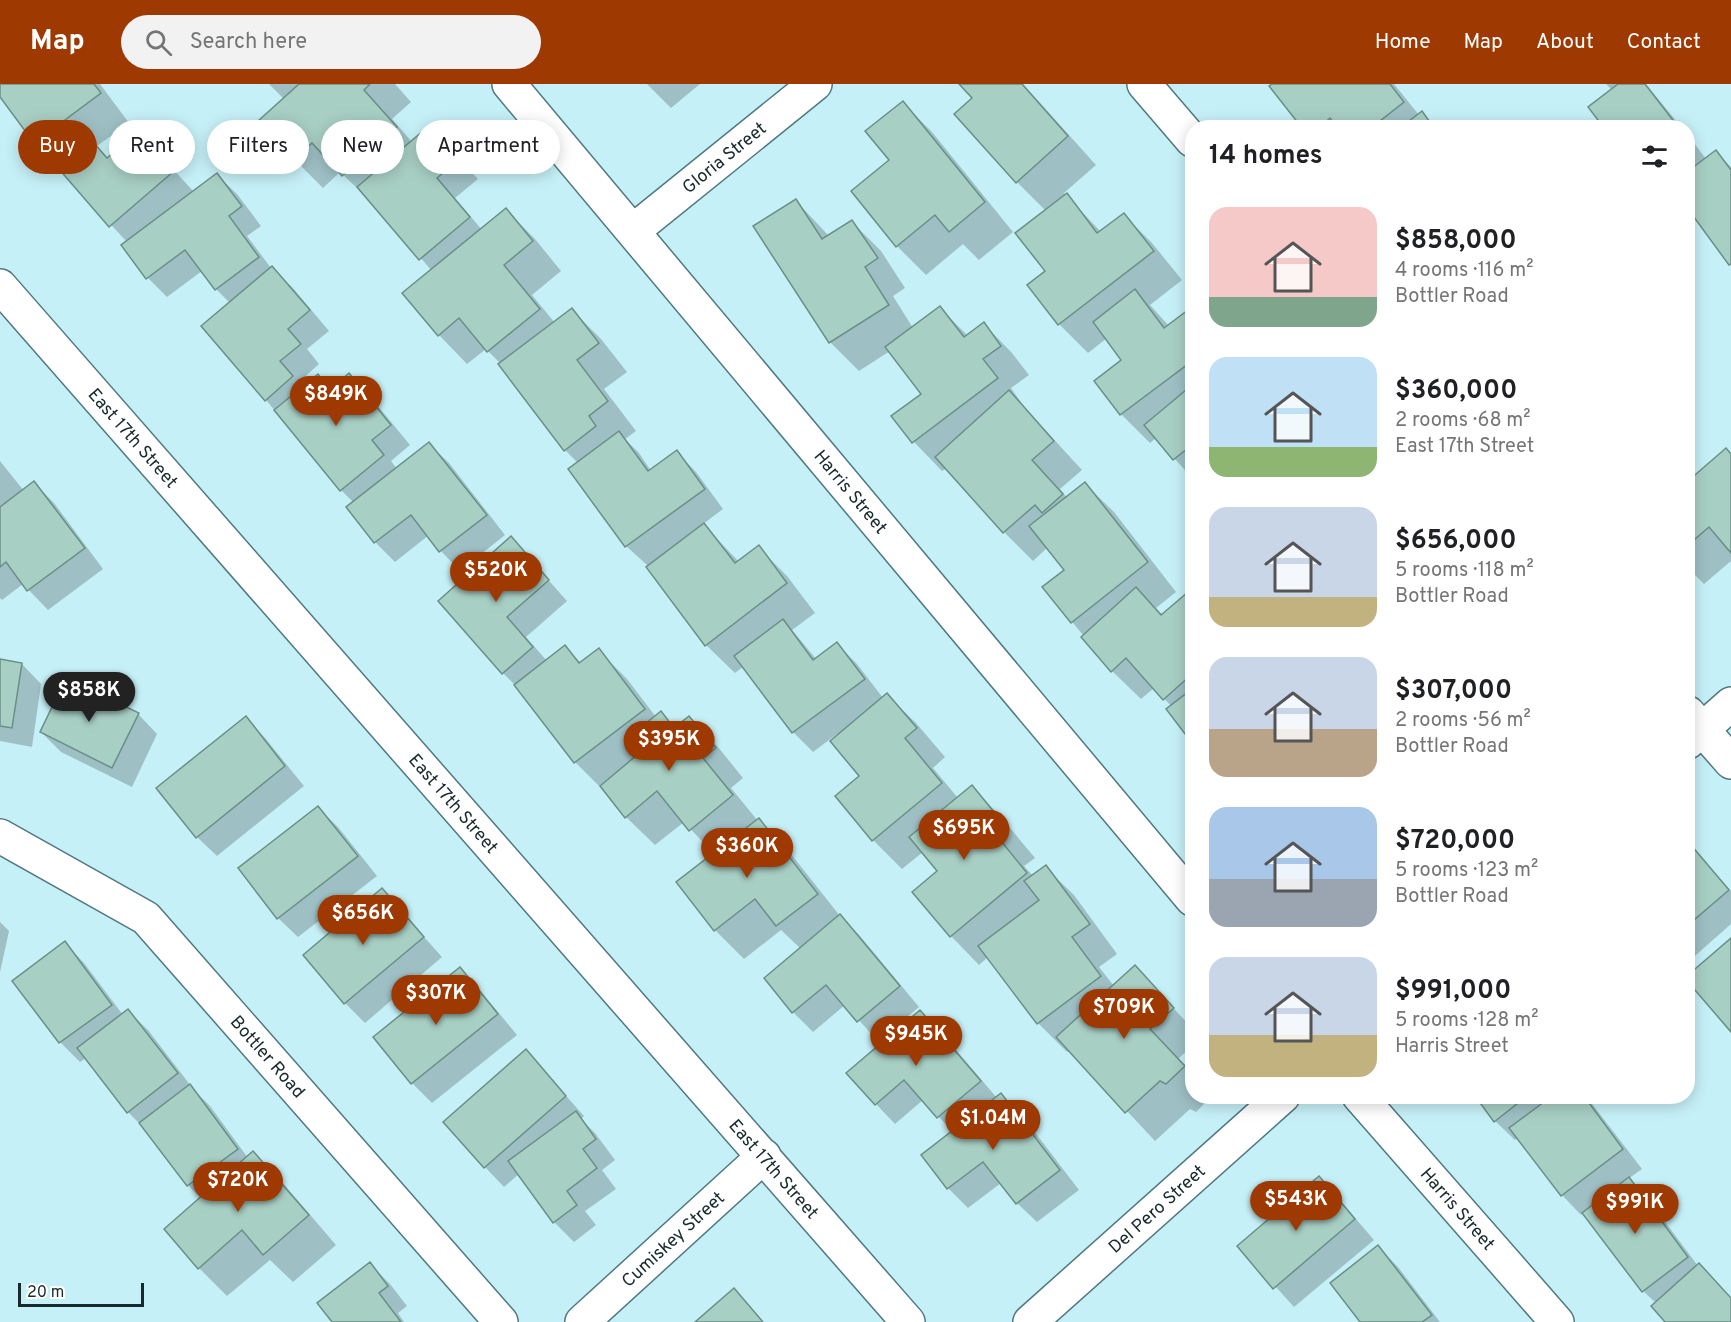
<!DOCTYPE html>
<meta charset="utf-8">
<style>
body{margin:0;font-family:Overpass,sans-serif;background:#f2f2f2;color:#202124;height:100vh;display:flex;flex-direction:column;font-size:22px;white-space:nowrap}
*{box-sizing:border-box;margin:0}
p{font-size:20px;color:#757577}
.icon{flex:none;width:33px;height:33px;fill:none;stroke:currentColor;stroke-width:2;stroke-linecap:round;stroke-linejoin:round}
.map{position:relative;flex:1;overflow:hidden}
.details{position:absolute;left:1185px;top:36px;width:510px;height:984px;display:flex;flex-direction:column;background:#fff;border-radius:24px;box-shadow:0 3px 15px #0003}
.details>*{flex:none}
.top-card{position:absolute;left:18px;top:36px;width:570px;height:54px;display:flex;gap:12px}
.scale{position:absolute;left:18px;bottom:15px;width:126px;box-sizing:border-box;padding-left:6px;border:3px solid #192a2c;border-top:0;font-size:16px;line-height:21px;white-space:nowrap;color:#192a2c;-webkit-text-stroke:4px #fff;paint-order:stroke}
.price{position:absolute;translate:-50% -51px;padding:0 14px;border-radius:21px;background:#9e3a01;color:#fff;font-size:20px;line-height:39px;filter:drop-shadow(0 2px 3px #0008)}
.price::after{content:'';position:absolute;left:50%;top:36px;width:18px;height:14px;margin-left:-9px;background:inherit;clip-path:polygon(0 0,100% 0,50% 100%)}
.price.current{background:#222;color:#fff}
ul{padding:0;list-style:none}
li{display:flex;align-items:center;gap:18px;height:150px;padding:0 24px}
li span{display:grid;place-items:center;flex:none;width:168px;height:120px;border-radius:18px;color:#555}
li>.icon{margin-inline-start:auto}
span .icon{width:72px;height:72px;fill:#fffc;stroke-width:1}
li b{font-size:26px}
h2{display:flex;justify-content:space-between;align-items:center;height:72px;padding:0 24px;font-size:26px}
.tag{padding:0 21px;border-radius:27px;background:#fff;box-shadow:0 3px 15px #0003;font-size:21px;line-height:54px}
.tag.current{background:#9e3a01;color:#fff}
header{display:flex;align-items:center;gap:36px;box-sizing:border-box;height:84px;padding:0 30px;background:#9e3a01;color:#fff}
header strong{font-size:28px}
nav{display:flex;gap:33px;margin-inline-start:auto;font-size:21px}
.search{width:420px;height:54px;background:#f2f2f2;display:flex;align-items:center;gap:15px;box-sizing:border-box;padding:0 21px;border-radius:33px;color:#757577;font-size:22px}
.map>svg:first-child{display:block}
.shadow{fill:#0003}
.building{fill:#a8cfc4;stroke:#6a8f85;stroke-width:1.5}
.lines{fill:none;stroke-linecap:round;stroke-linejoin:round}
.minor-casing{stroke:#51787f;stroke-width:36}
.minor{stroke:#fff;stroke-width:33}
.labels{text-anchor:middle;stroke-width:6;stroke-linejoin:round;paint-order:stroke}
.street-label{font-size:18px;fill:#192a2c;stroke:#fff}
</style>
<header>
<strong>Map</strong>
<div class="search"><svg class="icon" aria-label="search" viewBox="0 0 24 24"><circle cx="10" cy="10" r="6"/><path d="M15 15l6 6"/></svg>Search here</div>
<nav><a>Home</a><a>Map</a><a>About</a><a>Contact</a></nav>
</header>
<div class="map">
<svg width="1731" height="1238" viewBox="0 0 1731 1238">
<rect width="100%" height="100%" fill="#c6f0f7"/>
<g class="shadow">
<path d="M 0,0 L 100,0 L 129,39 L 97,62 L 108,75 L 139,48 L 194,108 L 217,91 L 237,110 L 261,142 L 247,152 L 271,184 L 292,203 L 329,247 L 307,265 L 319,280 L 299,298 L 304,304 L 318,292 L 331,306 L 349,292 L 369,311 L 410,361 L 391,377 L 397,385 L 429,360 L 449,379 L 505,451 L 460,487 L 441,467 L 429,451 L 395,478 L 375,458 L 349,423 L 354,419 L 341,406 L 266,316 L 230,219 L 216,205 L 202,187 L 167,213 L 148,194 L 127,158 L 35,58 L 0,10 Z"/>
<path d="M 269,0 L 395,0 L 411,18 L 392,35 L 412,58 L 430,43 L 478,95 L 455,114 L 482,146 L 506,126 L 535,155 L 561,187 L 532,211 L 555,239 L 572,226 L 601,255 L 627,288 L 604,305 L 636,347 L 625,355 L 639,369 L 651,387 L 677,368 L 696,388 L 723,425 L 703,440 L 739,478 L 758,463 L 787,492 L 815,529 L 792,546 L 817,576 L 837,560 L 857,580 L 883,614 L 887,611 L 916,639 L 945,673 L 933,684 L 958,714 L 972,703 L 1000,732 L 1035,774 L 1024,782 L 1033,792 L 1045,783 L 1074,811 L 1117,870 L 1099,883 L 1114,902 L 1135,883 L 1192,944 L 1192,962 L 1178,975 L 1192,990 L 1192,1012 L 1212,1012 L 1196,1028 L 1190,1025 L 1155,1057 L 1070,966 L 1067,968 L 1038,939 L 988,873 L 979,881 L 951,852 L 939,787 L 923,768 L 902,785 L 873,756 L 837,713 L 861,692 L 837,650 L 813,668 L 793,648 L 744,582 L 735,589 L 706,561 L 647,481 L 626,462 L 578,379 L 565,366 L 501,280 L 486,265 L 467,280 L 439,251 L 432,187 L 373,119 L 340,88 L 323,104 L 294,75 L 284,15 Z"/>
<path d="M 647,0 L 700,0 L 671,24 Z"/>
<path d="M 961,0 L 1023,0 L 1096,81 L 1064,109 L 1101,148 L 1123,130 L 1152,159 L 1182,196 L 1150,221 L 1169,242 L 1192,225 L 1192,394 L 1156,354 L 1150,359 L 1121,330 L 1123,277 L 1107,254 L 1088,269 L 1059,240 L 1029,202 L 1047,188 L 1046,127 L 1017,98 L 974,14 Z"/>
<path d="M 1274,0 L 1394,0 L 1419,31 L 1421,29 L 1436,44 L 1304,44 Z"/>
<path d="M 1606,0 L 1646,0 L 1682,44 L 1606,44 L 1612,6 Z"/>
<path d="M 903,19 L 932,48 L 1013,148 L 979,176 L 963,160 L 926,191 L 897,162 L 891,76 Z"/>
<path d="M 1688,51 L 1706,75 L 1716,68 L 1731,83 L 1731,181 L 1688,122 Z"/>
<path d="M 796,117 L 829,152 L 852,138 L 881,167 L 905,204 L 893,212 L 913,244 L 940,224 L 968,252 L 984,240 L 1012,269 L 1029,291 L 1011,304 L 1025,324 L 1082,386 L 1060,405 L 1067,414 L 1085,400 L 1114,428 L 1176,508 L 1156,524 L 1163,531 L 1188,510 L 1192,515 L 1192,657 L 1168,626 L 1172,623 L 1154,604 L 1141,615 L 1112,587 L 1044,503 L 1066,487 L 1048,463 L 1033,477 L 1004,448 L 947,384 L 942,387 L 914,358 L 893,332 L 923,310 L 890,267 L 859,287 L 830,258 Z"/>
<path d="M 1731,371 L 1731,477 L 1704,500 L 1688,484 L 1688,398 Z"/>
<path d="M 0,377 L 24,407 L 34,399 L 54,419 L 103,485 L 48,526 L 23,500 L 2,516 L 0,514 Z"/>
<path d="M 511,454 L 567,517 L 526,553 L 547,577 L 565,563 L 581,579 L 598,566 L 627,595 L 656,633 L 661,629 L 676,644 L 689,634 L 718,663 L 743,694 L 731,704 L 758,737 L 787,765 L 840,832 L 860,852 L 919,923 L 878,957 L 845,921 L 813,948 L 793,928 L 801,865 L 781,846 L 744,875 L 715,846 L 714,770 L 684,738 L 655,761 L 626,733 L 605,706 L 604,707 L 575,678 L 518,604 L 503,589 Z"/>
<path d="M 0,577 L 22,580 L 41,600 L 32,663 L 0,657 Z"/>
<path d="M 138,630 L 157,650 L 132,703 L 61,668 L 41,648 Z"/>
<path d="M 246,634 L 265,654 L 304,702 L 217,772 L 197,753 Z"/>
<path d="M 318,724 L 338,743 L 377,792 L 298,853 L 278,834 Z"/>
<path d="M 1691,763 L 1731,807 L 1731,840 L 1688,878 L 1688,765 Z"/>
<path d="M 382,806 L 442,873 L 365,939 L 345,919 Z"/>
<path d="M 0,838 L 9,847 L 0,888 Z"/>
<path d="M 65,859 L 84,879 L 123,931 L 128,927 L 148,946 L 194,1006 L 210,1022 L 248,1074 L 253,1069 L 282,1098 L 336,1161 L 293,1198 L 270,1176 L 227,1212 L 199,1184 L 201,1115 L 188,1101 L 147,1047 L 128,1028 L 86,974 L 80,978 L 60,958 L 14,897 Z"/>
<path d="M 459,885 L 479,905 L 517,951 L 432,1019 L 412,999 L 375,953 Z"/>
<path d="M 920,928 L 940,947 L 997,1014 L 1001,1011 L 1021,1030 L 1079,1106 L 1037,1138 L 1017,1119 L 1001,1099 L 968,1124 L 948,1104 L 923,1072 L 953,1048 L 923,1016 L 895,1040 L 876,1020 Z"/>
<path d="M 526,967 L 584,1032 L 581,1035 L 595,1049 L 615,1076 L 602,1086 L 616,1105 L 585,1127 L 596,1141 L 574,1158 L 554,1138 L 519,1090 L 504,1103 L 485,1083 Z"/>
<path d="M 1477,1012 L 1586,1012 L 1642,1085 L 1628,1095 L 1648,1115 L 1698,1182 L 1731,1214 L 1731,1238 L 1667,1238 L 1656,1219 L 1643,1207 L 1584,1128 L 1581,1131 L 1562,1111 L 1518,1054 L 1515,1056 L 1495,1037 Z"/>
<path d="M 1319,1094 L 1338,1114 L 1374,1156 L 1294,1223 L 1239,1162 Z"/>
<path d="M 1378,1163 L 1398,1183 L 1440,1238 L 1361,1238 Z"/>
<path d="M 370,1180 L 390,1200 L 407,1222 L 398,1229 L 404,1238 L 333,1238 Z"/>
</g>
<g class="building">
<path d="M 0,0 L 94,0 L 101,9 L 34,59 L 0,13 Z"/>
<path d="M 299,0 L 370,0 L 364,6 L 397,43 L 342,92 L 312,59 L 293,76 L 258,37 Z"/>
<path d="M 959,0 L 1022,0 L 1068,52 L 1016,99 L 954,30 L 972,14 Z"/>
<path d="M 1272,0 L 1390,0 L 1404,18 L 1371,44 L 1338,44 L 1330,34 L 1319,44 L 1302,44 L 1269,2 Z"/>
<path d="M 1618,0 L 1645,0 L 1679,44 L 1604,44 L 1588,23 Z"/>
<path d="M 903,17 L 985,118 L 949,148 L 935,131 L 896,163 L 851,107 L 889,76 L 865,47 Z"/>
<path d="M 1422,27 L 1434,44 L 1400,44 Z"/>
<path d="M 430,41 L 459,75 L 437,94 L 470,133 L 419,176 L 357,103 Z"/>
<path d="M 79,42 L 107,74 L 139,46 L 174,87 L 109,143 L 46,70 Z"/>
<path d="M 1716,66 L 1731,86 L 1731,180 L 1729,181 L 1688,125 L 1688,87 Z"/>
<path d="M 217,89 L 242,122 L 229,132 L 259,173 L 215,206 L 185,166 L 146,195 L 121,161 Z"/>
<path d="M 1067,109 L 1097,149 L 1124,129 L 1154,167 L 1058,241 L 1027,201 L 1045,187 L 1015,149 Z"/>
<path d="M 796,115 L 822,155 L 852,136 L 878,174 L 865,183 L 889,221 L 829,259 L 753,142 Z"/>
<path d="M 506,124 L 533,157 L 504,181 L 540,225 L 487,268 L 459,234 L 438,252 L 402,209 Z"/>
<path d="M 272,182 L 310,226 L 288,245 L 301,260 L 280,277 L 293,292 L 265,317 L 201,242 Z"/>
<path d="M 1135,205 L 1164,244 L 1192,223 L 1192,277 L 1120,331 L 1094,297 L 1121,276 L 1093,238 Z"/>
<path d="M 940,222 L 964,253 L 984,238 L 1001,262 L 983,275 L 998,294 L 912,359 L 891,332 L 921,310 L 885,263 Z"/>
<path d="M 572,224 L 599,259 L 577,276 L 608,317 L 589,332 L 596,342 L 564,367 L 498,280 Z"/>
<path d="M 349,289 L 391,341 L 372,356 L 384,371 L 340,407 L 274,326 L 318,290 L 330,306 Z"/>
<path d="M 1192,301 L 1192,361 L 1173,376 L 1144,341 Z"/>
<path d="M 1009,306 L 1054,357 L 1032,376 L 1063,410 L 1042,429 L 1035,421 L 1003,449 L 935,373 Z"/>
<path d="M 619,347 L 648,387 L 677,366 L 705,405 L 625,463 L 568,385 Z"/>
<path d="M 429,358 L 487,431 L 439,468 L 411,431 L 374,459 L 346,423 Z"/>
<path d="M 1726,364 L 1731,370 L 1731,469 L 1709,443 L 1688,461 L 1688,397 Z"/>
<path d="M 34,397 L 85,464 L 27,507 L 6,478 L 0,483 L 0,423 Z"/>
<path d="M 1085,398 L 1148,478 L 1071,539 L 1042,503 L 1064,486 L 1029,442 Z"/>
<path d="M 704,439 L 735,479 L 759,461 L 787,499 L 705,562 L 646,483 Z"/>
<path d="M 511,452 L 549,496 L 507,533 L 533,563 L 502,590 L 438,517 Z"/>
<path d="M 1136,503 L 1161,531 L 1188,508 L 1192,513 L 1192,590 L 1163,616 L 1126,574 L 1111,588 L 1081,553 Z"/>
<path d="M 783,535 L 813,576 L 837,558 L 865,595 L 792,649 L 734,572 Z"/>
<path d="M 565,561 L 579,579 L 599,564 L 645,625 L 574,679 L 514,601 Z"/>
<path d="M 0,575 L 22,579 L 12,644 L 0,642 Z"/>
<path d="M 66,594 L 139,629 L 112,684 L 40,648 Z"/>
<path d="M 1192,605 L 1192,659 L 1166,625 Z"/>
<path d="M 887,609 L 917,644 L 905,654 L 942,699 L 872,757 L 835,712 L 859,692 L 830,657 Z"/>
<path d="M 661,627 L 674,644 L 689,632 L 716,664 L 703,674 L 733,711 L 689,747 L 657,707 L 625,734 L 600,702 L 637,671 L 625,656 Z"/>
<path d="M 246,632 L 285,682 L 196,754 L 156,704 Z"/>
<path d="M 972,701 L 1007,744 L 997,752 L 1027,789 L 950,853 L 912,808 L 937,787 L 909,753 Z"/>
<path d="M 318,722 L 358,772 L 277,835 L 238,784 Z"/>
<path d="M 759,734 L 818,810 L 776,842 L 755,815 L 714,847 L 676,798 Z"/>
<path d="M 1691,761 L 1729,806 L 1688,841 L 1688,763 Z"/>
<path d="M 1046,781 L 1090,840 L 1072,853 L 1101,892 L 1037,940 L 978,862 L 1039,816 L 1024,797 Z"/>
<path d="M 382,804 L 424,853 L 344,920 L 303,871 Z"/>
<path d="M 840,830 L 900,902 L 857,938 L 826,901 L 792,929 L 764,894 Z"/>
<path d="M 1731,854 L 1731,948 L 1688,898 L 1688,891 Z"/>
<path d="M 65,857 L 112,921 L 59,959 L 12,897 Z"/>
<path d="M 1135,881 L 1174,924 L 1150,945 L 1185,982 L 1166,1000 L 1160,997 L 1125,1029 L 1056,953 Z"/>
<path d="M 460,883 L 498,930 L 411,1000 L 373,953 Z"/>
<path d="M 128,925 L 178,989 L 127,1029 L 77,964 Z"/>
<path d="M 920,926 L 981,997 L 937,1034 L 904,996 L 875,1021 L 846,989 Z"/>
<path d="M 526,965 L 566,1012 L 484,1084 L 443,1038 Z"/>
<path d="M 190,1000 L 238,1065 L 187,1102 L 139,1039 Z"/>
<path d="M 1001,1009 L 1060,1086 L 1016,1120 L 983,1078 L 947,1105 L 921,1071 Z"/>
<path d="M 1475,1012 L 1527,1012 L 1494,1038 Z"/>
<path d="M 1552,1012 L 1584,1012 L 1623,1065 L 1561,1112 L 1509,1044 Z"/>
<path d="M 576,1027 L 596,1055 L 583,1065 L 597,1084 L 567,1107 L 577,1121 L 553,1139 L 508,1077 Z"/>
<path d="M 253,1067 L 309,1131 L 263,1171 L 242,1146 L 198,1185 L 164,1145 Z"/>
<path d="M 1319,1092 L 1355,1135 L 1273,1205 L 1237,1162 Z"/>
<path d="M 1629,1093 L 1688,1173 L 1642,1208 L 1582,1129 Z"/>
<path d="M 1378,1161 L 1432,1231 L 1422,1238 L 1360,1238 L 1330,1199 Z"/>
<path d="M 370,1178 L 388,1202 L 379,1209 L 401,1238 L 332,1238 L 317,1219 Z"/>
<path d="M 1699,1179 L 1731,1214 L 1731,1238 L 1665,1238 L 1651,1222 Z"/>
<path d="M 734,1204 L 763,1238 L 695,1238 Z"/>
</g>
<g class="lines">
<g class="minor-casing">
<g id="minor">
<path id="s1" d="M 509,0 L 1192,815"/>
<path d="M 1144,0 L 1192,56"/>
<path id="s2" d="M 633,147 L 815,0"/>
<path id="s3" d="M 0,202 L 908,1238"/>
<path d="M 1688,629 L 1731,678"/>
<path d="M 1688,658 L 1731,620"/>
<path id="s4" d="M 0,752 L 146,834 L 501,1238"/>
<path id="s5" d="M 1359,1012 L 1557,1238"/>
<path id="s6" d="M 582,1238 L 764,1072"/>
<path id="s7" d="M 1030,1238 L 1283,1012"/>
</g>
</g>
<use href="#minor" class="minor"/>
</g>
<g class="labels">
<g class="street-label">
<text dy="6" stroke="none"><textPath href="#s2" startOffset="117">Gloria Street</textPath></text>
<text dy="6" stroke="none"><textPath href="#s3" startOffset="202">East 17th Street</textPath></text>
<text dy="6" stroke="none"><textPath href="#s1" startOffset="532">Harris Street</textPath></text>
<text dy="6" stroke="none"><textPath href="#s3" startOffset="688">East 17th Street</textPath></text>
<text dy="6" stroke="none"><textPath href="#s4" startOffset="352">Bottler Road</textPath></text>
<text dy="6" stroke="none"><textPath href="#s3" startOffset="1174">East 17th Street</textPath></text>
<text dy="6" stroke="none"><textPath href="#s7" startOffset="170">Del Pero Street</textPath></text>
<text dy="6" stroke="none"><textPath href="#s5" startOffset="150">Harris Street</textPath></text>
<text dy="6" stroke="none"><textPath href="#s6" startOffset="123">Cumiskey Street</textPath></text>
</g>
</g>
</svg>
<div class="scale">20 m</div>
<b class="price" style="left:336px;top:343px">$849K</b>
<b class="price" style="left:496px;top:519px">$520K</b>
<b class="price current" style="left:89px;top:639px">$858K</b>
<b class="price" style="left:669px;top:688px">$395K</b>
<b class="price" style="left:964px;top:777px">$695K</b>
<b class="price" style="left:747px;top:795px">$360K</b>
<b class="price" style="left:363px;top:862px">$656K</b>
<b class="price" style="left:436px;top:942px">$307K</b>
<b class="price" style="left:1124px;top:956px">$709K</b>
<b class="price" style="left:916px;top:983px">$945K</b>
<b class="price" style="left:993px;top:1067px">$1.04M</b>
<b class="price" style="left:238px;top:1129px">$720K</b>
<b class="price" style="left:1296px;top:1148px">$543K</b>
<b class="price" style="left:1635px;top:1151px">$991K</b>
<div class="top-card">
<a class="tag current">Buy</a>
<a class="tag">Rent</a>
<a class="tag">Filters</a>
<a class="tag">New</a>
<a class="tag">Apartment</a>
</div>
<section class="details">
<h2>14 homes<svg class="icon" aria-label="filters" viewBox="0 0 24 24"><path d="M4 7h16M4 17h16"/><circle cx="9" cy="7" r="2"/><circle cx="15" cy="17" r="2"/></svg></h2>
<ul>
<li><span style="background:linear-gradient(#f6c9c9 75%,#7fa58c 0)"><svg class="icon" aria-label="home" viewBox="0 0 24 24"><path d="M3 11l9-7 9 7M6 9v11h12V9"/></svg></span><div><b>$858,000</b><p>4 rooms · 116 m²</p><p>Bottler Road</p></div></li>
<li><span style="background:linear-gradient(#bfe0f5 75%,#8fb573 0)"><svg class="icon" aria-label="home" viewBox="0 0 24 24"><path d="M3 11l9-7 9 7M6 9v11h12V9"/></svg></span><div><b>$360,000</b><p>2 rooms · 68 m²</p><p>East 17th Street</p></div></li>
<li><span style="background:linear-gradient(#c9d6e8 75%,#c2b280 0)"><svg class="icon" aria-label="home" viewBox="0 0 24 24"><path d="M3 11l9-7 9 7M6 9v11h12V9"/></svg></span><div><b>$656,000</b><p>5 rooms · 118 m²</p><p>Bottler Road</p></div></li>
<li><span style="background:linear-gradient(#c9d6e8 60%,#b9a48a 0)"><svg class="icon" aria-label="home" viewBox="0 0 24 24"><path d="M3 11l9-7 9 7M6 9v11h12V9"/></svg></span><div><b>$307,000</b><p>2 rooms · 56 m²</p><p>Bottler Road</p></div></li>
<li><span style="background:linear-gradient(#a9c7e8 60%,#9aa5b1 0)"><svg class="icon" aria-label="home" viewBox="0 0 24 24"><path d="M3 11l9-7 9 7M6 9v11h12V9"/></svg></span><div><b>$720,000</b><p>5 rooms · 123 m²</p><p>Bottler Road</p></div></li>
<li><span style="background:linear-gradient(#c9d6e8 65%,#c2b280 0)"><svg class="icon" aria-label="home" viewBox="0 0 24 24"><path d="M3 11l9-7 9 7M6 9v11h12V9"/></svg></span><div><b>$991,000</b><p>5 rooms · 128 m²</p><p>Harris Street</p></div></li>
</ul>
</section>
</div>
